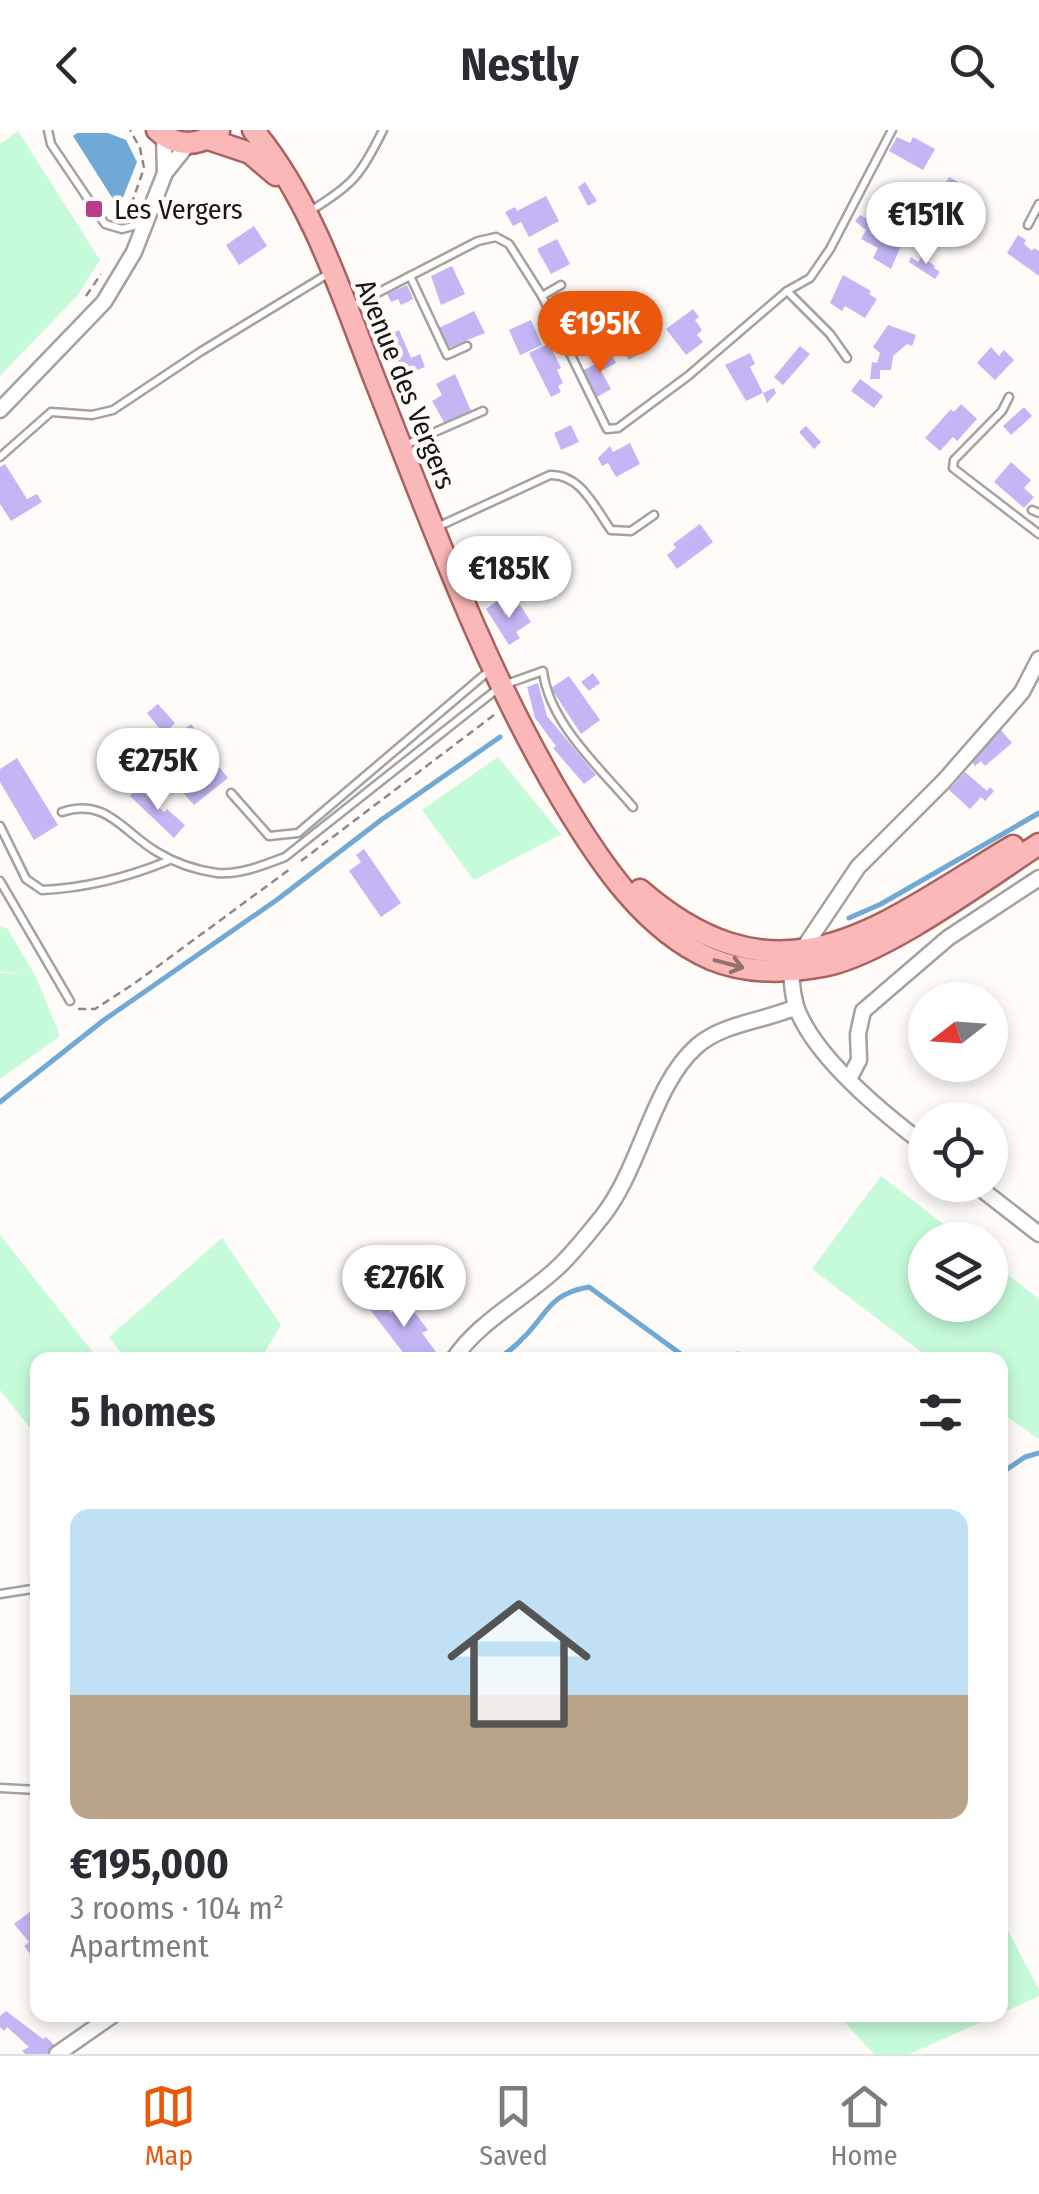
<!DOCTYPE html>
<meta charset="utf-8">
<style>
body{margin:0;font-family:"Fira Sans Condensed",sans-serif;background:#f7f7f7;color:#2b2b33;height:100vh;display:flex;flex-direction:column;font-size:38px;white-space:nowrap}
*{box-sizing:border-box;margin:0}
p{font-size:32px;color:#7c7c81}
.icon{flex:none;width:55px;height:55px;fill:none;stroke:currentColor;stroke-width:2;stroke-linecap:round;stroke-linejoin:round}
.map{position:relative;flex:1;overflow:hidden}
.drawer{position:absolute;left:30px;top:1222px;width:978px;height:670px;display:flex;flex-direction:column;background:#fff;border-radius:20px;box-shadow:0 5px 15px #0003}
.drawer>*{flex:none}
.needle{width:65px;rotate:253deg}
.buttons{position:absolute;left:908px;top:852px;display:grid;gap:20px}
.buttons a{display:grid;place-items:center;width:100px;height:100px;border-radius:50%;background:#fff;box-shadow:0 5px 15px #0003;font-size:50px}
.price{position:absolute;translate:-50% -85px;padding:0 22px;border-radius:35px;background:#fff;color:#222;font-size:32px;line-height:65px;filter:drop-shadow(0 2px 5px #0008)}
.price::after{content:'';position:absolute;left:50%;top:60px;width:30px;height:22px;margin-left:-15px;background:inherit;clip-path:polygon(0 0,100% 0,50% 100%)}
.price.active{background:#ea580c;color:#fff}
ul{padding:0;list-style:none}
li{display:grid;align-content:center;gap:20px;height:530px;padding:0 40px}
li+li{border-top:2px solid #e1e1e2}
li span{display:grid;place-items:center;height:310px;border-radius:20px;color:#555}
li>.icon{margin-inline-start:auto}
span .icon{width:180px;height:180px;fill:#fffc;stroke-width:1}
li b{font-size:42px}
h2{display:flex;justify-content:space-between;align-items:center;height:120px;padding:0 40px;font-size:42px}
header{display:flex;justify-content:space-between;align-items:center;height:130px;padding:0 40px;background:#fff;font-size:45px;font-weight:700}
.menu{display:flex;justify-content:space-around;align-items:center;height:140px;border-top:2px solid #e1e1e2;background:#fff;font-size:28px;color:#7c7c81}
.menu a{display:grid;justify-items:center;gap:5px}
.menu .active{color:#ea580c}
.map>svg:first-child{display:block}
.green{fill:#c5fbd9}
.water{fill:#70a9d6}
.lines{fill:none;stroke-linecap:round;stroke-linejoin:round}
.stream{stroke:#70a9d6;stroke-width:5}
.building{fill:#c4b6f5}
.service-casing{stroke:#a4a19e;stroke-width:11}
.minor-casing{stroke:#a4a19e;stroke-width:19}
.primary-casing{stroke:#a86260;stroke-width:25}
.path{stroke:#8c8a88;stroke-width:2.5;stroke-dasharray:8 5;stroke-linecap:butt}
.service{stroke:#fff;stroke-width:6}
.minor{stroke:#fff;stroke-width:14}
.primary{stroke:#fab9b8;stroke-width:20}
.oneway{stroke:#94706f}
.poi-dot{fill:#b73c8d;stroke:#fefbf8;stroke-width:4}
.labels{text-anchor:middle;stroke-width:9;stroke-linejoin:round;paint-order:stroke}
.poi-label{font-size:28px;fill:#171615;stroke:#fefbf8;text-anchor:start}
.street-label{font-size:28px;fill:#171615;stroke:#fefbf8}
</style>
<header><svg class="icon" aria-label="back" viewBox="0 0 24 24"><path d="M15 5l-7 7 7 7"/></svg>Nestly<svg class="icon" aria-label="search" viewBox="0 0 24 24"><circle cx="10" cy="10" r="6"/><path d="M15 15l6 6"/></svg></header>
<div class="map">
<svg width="1039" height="1924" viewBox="0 0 1039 1924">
<rect width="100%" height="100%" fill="#fefbf8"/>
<g class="green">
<path d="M 18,1 L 100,130 L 77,166 L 0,246 L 0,14 Z"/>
<path d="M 498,627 L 561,704 L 474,750 L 422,680 Z"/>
<path d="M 0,797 L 7,798 L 36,847 L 60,906 L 0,949 L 0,843 L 19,844 L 0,841 Z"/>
<path d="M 881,1046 L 964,1110 L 925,1110 L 925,1175 L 990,1175 L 990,1131 L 1039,1169 L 1039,1309 L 1000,1282 L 1000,1230 L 932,1230 L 812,1139 Z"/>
<path d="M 0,1105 L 99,1230 L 38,1230 L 37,1307 L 0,1260 Z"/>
<path d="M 222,1108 L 281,1195 L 260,1230 L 127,1230 L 109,1207 Z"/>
<path d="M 1000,1785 L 1039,1860 L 1039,1866 L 1000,1884 Z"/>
<path d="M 838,1885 L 997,1885 L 909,1924 L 874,1924 Z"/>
</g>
<path class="water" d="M 77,3 L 108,3 L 126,10 L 137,32 L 122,70 L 113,69 L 73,6 Z"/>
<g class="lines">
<g class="stream">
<path d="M 849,788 L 881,774 L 1039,683"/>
<path d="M 0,972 L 104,890 L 278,769 L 381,690 L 500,607"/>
<path d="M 497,1230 C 506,1223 515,1217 522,1209 C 548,1184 548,1164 589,1157 L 689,1230"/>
<path d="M 732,1230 L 738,1224 L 746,1230"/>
<path d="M 1000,1344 L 1025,1327 L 1039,1323"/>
</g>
</g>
<g class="building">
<path d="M 897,7 L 910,13 L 913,7 L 935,19 L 923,40 L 889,21 Z"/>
<path d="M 949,47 L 978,63 L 970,78 L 955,70 L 959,65 L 944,56 Z"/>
<path d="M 585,52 L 597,71 L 588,76 L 578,57 Z"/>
<path d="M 546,66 L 559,91 L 529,107 L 521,92 L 513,96 L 505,82 L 515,77 L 517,81 Z"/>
<path d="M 875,81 L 900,95 L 891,110 L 901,116 L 891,139 L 873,128 L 878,118 L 861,109 L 866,100 L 855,91 L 860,85 L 870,91 Z"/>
<path d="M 254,96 L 267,116 L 239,135 L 226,115 Z"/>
<path d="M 1018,105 L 1026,110 L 1024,114 L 1032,121 L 1034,118 L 1039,121 L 1039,146 L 1007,123 Z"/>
<path d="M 557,109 L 570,134 L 551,144 L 537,119 Z"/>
<path d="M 911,127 L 918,132 L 922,127 L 935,136 L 934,138 L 940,142 L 935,149 L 909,132 Z"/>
<path d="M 452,136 L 465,164 L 441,175 L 431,146 Z"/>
<path d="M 843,145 L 871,161 L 869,164 L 877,169 L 865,188 L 845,176 L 842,181 L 830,173 Z"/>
<path d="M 407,155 L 413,169 L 401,175 L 398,169 L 391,172 L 387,164 Z"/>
<path d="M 583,168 L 604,207 L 593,213 L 586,200 L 578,205 L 564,178 Z"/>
<path d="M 693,179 L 699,187 L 695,190 L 702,200 L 697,205 L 703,212 L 686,225 L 666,199 Z"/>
<path d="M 474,181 L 485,203 L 448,218 L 439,198 Z"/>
<path d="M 531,190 L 542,215 L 520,225 L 509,200 Z"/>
<path d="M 888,195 L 916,205 L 912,216 L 907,214 L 893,226 L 891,240 L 880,240 L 880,249 L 870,249 L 872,232 L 877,233 L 880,223 L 873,217 Z"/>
<path d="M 399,200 L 411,228 L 420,224 L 425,237 L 405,245 L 385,207 Z"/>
<path d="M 644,209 L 650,217 L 629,230 L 624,222 Z"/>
<path d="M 549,213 L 561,238 L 557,240 L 563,253 L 558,256 L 561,262 L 551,267 L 529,223 Z"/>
<path d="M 800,216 L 810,224 L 783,255 L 774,247 Z"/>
<path d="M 991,217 L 999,226 L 1004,220 L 1014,230 L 995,250 L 977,233 Z"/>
<path d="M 750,223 L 755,234 L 750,237 L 763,263 L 774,258 L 776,263 L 767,273 L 763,263 L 746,271 L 725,235 Z"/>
<path d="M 612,225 L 616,233 L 601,241 L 611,259 L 597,267 L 584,240 Z"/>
<path d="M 455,244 L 472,283 L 445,294 L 432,271 L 442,265 L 436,254 Z"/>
<path d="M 860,249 L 883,266 L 874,278 L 851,261 Z"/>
<path d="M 961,274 L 977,289 L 957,311 L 953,307 L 940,321 L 925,308 L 951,279 L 954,282 Z"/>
<path d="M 1024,277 L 1032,286 L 1011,305 L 1003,296 Z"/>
<path d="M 571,295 L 579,312 L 561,320 L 554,303 Z"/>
<path d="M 806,296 L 821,312 L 814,319 L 799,302 Z"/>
<path d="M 630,313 L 640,334 L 616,347 L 608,333 L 602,336 L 598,328 L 610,316 L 613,322 Z"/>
<path d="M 1011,332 L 1031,350 L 1024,358 L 1034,367 L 1024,378 L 994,352 Z"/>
<path d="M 5,334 L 27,369 L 37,364 L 42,372 L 11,391 L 0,374 L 0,337 Z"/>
<path d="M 700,394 L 713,412 L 677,439 L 667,425 L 676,418 L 673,414 Z"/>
<path d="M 497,471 L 505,485 L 520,475 L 531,492 L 516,502 L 520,508 L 509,515 L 486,479 Z"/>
<path d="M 593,543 L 600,553 L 589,561 L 581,552 Z"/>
<path d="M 569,546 L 600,590 L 581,604 L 551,558 Z"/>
<path d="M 538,553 L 547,586 L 596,645 L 584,654 L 553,618 L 556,616 L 535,588 L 527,557 Z"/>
<path d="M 158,574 L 175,593 L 164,604 L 147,583 Z"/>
<path d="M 191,594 L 201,606 L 197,610 L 228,648 L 194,675 L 164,641 L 183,623 L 175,613 L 181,609 L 177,605 Z"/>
<path d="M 1000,599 L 1012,613 L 985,636 L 981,631 L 975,636 L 968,627 Z"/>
<path d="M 17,628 L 58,695 L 34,710 L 0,652 L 0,639 Z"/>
<path d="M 965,642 L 987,661 L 990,657 L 994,661 L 985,671 L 981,667 L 970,679 L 949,660 Z"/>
<path d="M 138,657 L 164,682 L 167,679 L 185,695 L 174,708 L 130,666 Z"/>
<path d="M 364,719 L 401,773 L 381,787 L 349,741 L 361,732 L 356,725 Z"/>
<path d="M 376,1164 L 391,1183 L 406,1171 L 428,1200 L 422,1203 L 442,1230 L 409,1230 L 364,1172 Z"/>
<path d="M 31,1781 L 38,1789 L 38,1827 L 34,1829 L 24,1816 L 29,1812 L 14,1794 Z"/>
<path d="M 6,1881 L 43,1909 L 46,1907 L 56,1917 L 46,1924 L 25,1924 L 22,1921 L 29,1917 L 7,1897 L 4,1901 L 0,1897 L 0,1886 Z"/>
</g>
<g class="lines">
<g class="service-casing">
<g id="service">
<path d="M 48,0 L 51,14 L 105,94 L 122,99 L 144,93"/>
<path d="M 310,81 C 353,55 361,45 383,0"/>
<path d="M 1028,95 L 1039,74"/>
<path d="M 410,146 L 447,225 L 467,216"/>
<path d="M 787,161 L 830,204 L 847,228"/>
<path d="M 542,166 L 607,299 L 618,298 L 688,246 L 787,161 L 810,148 L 830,119 L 892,0"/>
<path d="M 352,176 L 478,111 L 496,107 L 509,114 L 542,166 L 561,155"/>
<path d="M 1009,267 L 1002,281 L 954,330 L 953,338 L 1039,404"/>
<path d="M 403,316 L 483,281"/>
<path d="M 0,327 L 51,282 L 92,285 L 113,280 L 200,222 L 331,142"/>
<path d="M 1032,380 L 1039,383"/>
<path d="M 435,398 L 550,345 C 581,344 595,378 611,400 L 631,401 L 654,385"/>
<path d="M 231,663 L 269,706 L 298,703 L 490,540"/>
<path d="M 62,682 C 106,667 123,702 157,722 C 175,733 196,740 217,743 C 240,745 264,735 285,727 L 501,556 L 543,541 C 549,593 600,638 633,677"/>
<path d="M 0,696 L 26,749 L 42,760 C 86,758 129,747 170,730"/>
<path d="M 0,751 L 70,871"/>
<path d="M 0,1464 L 38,1458"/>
<path d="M 0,1658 L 38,1660"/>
</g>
</g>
<g class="minor-casing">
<g id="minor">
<path d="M 164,6 L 165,43"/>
<path d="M 0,280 L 104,172 L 134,122 L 165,43 L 188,14"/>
<path d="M 801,822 L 858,737 L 944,651 L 1022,562 L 1039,529"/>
<path d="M 791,840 C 792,855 793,872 800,886 C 822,933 884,984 925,1015"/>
<path d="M 849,949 L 859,930 L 858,904 L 863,881 L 948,808 L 1039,748"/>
<path d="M 976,1055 L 1039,1104"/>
<path d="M 453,1230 C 478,1192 522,1170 555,1140 C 572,1125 587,1105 601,1088 C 641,1039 652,955 697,916 C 723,893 765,891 796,877"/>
<path d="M 57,1924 L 113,1885"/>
</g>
</g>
<g class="primary-casing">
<g id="primary">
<path d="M 157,0 C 176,17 198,17 219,1"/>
<path d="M 253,0 C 312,70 342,166 375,250 C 432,394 484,539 563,671 C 599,731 644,800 711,829 C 747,844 785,843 823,836 C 883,825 986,749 1039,714"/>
<path d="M 208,9 L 250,23 L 276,45"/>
<path d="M 640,760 C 783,884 880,795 1013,716"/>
</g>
</g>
<g class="path">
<path d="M 127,87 L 144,38 L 140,18 L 130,0"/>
<path d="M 86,166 L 101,144"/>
<path d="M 301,731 L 494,585"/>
<path d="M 78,879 L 95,879 L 135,853 L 290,739"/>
</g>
<use href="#service" class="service"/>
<use href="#minor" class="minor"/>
<use href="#primary" class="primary"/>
</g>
<defs><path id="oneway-shaft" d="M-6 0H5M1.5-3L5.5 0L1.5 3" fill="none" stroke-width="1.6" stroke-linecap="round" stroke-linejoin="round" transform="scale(2.5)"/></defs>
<use class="oneway" href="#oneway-shaft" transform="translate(729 834) rotate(15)"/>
<rect class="poi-dot" x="84" y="69" width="20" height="20" rx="5"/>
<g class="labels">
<g class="poi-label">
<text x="114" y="89">Les Vergers</text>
</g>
<g class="street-label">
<text transform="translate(406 254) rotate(68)" y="10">Avenue des Vergers</text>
</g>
</g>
</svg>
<div class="buttons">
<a><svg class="needle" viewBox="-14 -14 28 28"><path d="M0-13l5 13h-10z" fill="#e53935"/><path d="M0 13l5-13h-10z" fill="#7c7c81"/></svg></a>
<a><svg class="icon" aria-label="locate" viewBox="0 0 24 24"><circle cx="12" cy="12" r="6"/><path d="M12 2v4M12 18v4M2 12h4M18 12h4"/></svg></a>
<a><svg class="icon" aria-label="layers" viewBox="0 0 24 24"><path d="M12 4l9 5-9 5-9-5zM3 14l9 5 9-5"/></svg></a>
</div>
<b class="price" style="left:926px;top:137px">€151K</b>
<b class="price active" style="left:600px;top:246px">€195K</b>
<b class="price" style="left:509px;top:491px">€185K</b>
<b class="price" style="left:158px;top:683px">€275K</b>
<b class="price" style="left:404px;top:1200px">€276K</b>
<section class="drawer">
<h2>5 homes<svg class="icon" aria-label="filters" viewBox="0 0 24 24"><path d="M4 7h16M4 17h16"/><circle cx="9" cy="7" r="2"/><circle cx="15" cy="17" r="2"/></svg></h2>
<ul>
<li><span style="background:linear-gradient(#bfe0f5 60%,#b9a48a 0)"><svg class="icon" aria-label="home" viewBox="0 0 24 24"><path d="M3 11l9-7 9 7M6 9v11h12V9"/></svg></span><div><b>€195,000</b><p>3 rooms · 104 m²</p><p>Apartment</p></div></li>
</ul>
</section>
</div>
<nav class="menu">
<a class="active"><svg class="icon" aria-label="map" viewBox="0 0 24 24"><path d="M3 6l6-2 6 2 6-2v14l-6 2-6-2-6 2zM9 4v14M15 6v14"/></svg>Map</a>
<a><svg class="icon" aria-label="saved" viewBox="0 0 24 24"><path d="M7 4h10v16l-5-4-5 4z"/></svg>Saved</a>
<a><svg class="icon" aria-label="home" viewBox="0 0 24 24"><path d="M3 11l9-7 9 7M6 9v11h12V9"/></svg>Home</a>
</nav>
